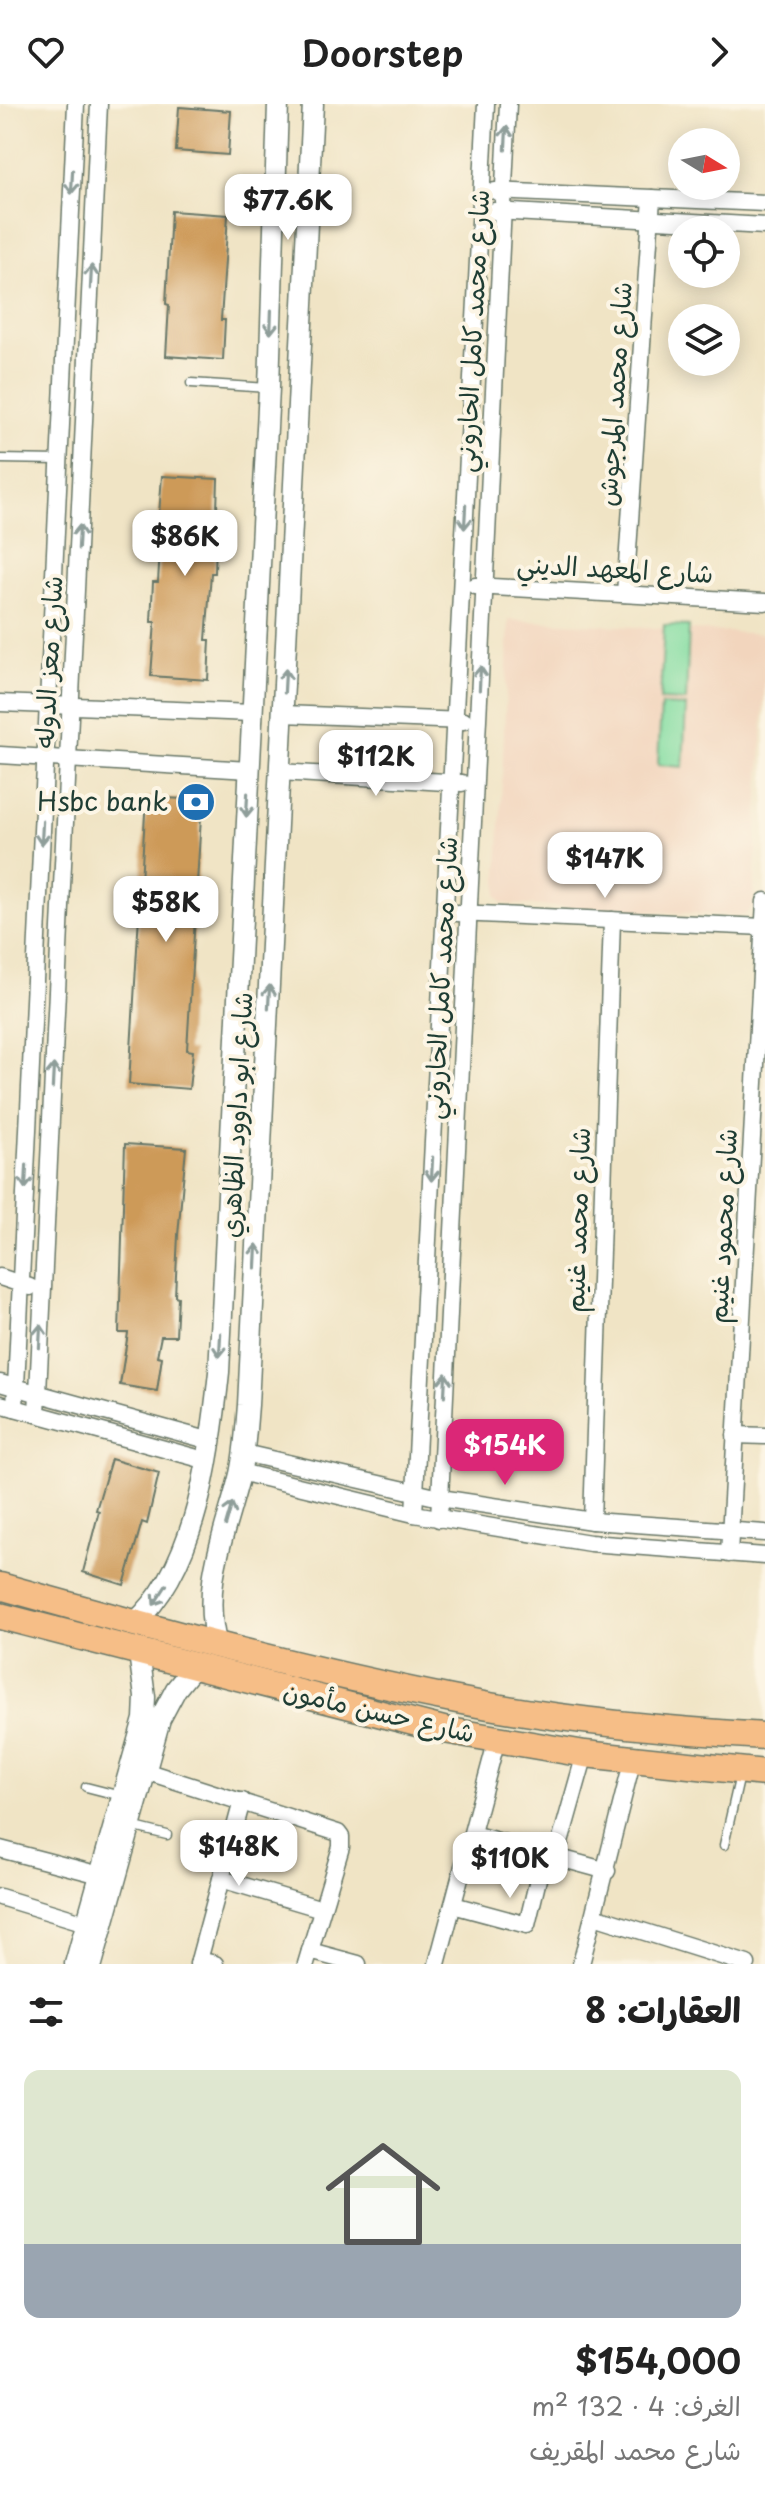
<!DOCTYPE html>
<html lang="ar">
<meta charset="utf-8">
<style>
body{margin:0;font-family:"Playpen Sans","Playpen Sans Arabic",sans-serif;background:#f2f2f2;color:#222;direction:rtl;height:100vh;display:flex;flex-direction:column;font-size:30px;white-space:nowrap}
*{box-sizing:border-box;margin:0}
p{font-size:26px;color:#767676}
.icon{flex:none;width:44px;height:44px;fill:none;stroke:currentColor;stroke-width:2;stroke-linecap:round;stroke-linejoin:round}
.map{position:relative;height:1860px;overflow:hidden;direction:ltr}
.side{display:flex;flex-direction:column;background:#fff;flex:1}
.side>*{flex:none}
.needle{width:52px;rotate:100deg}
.tools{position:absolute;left:668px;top:24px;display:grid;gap:16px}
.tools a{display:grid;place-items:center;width:72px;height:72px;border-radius:50%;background:#fff;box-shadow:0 4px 20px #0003;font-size:40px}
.price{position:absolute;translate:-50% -68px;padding:0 18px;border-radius:16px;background:#fff;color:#222;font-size:26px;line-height:52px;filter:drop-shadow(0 2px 4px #0008)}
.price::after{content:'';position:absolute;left:50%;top:48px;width:24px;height:18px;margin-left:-12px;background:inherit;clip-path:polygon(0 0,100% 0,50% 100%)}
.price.current{background:#db2777;color:#fff}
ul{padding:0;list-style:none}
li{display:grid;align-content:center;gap:16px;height:424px;padding:0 24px}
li+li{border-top:2px solid #e0e0e0}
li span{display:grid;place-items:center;height:248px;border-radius:16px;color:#555}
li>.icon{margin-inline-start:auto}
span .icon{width:144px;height:144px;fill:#fffc;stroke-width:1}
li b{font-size:34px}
h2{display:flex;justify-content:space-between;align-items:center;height:96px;padding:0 24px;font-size:34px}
header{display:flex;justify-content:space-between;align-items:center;height:104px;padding:0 24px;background:#fff;font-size:36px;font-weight:600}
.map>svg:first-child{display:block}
.built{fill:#f2d5bd}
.green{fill:#84dda2;stroke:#528d6b;stroke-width:2}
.building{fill:#cd9a59}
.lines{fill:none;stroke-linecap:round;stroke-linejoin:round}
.service-casing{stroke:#687767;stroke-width:11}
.minor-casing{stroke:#687767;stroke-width:19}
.tertiary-casing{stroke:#687767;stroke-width:23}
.primary-casing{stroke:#687767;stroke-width:29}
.service{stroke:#fff;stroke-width:8}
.minor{stroke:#fff;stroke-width:16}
.tertiary{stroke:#fff;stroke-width:20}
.primary{stroke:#f6be87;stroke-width:26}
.oneway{stroke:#8f9e9a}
.labels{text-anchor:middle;stroke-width:8;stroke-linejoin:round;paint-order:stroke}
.street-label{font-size:26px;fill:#1f3d34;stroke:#fcf5e5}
.poi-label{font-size:26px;fill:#1f3d34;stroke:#fcf5e5;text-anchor:end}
</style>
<header><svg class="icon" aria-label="forward" viewBox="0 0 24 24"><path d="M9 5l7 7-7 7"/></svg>Doorstep<svg class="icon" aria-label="heart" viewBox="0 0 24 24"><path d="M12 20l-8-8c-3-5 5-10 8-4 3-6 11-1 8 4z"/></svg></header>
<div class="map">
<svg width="765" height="1860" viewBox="0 0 765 1860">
<rect width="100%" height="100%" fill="#fcf5e5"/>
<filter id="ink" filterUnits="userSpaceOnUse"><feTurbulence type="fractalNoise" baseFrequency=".0125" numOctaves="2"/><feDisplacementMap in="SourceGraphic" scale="16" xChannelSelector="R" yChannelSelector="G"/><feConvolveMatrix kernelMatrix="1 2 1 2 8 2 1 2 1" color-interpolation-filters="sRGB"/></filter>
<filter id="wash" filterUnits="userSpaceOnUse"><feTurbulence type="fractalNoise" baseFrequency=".006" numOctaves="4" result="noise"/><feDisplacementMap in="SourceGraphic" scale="32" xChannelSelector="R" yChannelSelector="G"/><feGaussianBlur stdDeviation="1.8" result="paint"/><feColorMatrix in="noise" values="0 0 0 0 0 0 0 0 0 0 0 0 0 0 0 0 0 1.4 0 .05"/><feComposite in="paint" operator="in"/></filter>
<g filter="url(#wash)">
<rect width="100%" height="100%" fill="#f0e4c5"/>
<path class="built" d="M 509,516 L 765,530 L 765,577 L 753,802 L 744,812 L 503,800 L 497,792 Z"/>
<g class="green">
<path d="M 664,521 L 689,522 L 686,597 L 660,596 Z"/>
<path d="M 661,601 L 686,602 L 683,663 L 658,661 Z"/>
</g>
<g id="blocks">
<g class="building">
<path d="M 179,3 L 231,7 L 228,51 L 176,47 Z"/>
<path d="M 171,107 L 228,111 L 221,216 L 225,216 L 223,256 L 166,252 L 169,201 L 166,200 Z"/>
<path d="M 162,372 L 218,375 L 215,469 L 211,469 L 206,536 L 210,536 L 208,576 L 151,572 L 155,518 L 151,518 L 153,478 L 158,478 L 162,412 L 159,411 Z"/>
<path d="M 146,693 L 202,696 L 187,946 L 193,947 L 189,985 L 129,980 Z"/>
<path d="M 125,1040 L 186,1044 L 178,1131 L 175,1192 L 178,1193 L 176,1232 L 161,1232 L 157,1252 L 162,1253 L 157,1287 L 120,1281 L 128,1229 L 119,1229 Z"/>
<path d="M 111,1355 L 159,1369 L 147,1420 L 142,1418 L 124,1481 L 83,1468 L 99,1407 L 96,1406 Z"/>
</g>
</g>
</g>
<g filter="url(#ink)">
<use href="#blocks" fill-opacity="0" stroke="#687767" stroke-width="2"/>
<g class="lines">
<g class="service-casing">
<g id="service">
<path d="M 191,279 L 269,284"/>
<path d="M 0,355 L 59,356"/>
<path d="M 86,1683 L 121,1692"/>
<path d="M 131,1722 L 167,1731"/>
<path d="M 724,1741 L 740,1671"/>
</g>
</g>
<g class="minor-casing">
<g id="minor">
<path d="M 495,87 L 765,99"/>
<path d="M 494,107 L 765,122"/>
<path d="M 475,482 L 765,498"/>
<path d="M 625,490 L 652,94"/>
<path d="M 0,599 L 252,609"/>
<path d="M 283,610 L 464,617"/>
<path d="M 0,651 L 249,666"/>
<path d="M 280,668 L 462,679"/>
<path d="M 457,809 L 764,823"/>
<path d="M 0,1173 L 30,1183"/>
<path d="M 0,1279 L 211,1337"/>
<path d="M 0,1300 L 208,1357"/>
<path d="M 15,1304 L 76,0"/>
<path d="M 37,1310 L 99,0"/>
<path d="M 735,1331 L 765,1332"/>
<path d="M 244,1349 L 440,1394 L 592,1417 L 765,1429"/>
<path d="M 240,1368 L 414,1410 L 590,1439 L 765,1452"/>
<path d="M 414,1410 L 486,0"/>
<path d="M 439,1415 L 508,0"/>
<path d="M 592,1417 L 612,816"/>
<path d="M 729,1450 L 765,797"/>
<path d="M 145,1667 L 338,1729 L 341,1733 L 341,1743 L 306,1860"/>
<path d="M 472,1730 L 607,1767"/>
<path d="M 0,1745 L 100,1771"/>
<path d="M 556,1753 L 585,1650"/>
<path d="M 221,1775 L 322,1805"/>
<path d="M 0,1793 L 86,1819"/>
<path d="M 453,1801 L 527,1821 L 544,1750"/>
<path d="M 594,1812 L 747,1860"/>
<path d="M 310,1847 L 358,1860"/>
<path d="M 199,1856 L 215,1860"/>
<path d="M 198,1860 L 242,1697"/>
<path d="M 437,1860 L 497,1635"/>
<path d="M 581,1860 L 633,1654"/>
</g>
</g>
<g class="tertiary-casing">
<g id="tertiary">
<path d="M 134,1519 C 197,1465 211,1346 219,1268 L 269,284 L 278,0"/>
<path d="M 217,1541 C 200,1481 226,1428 240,1370 C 245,1347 246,1324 248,1301 L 313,0"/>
<path d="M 75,1860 L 144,1615 L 145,1593 L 139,1549"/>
<path d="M 92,1860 L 160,1615 L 176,1585 L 193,1564"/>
</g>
</g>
<g class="primary-casing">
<g id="primary">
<path d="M 0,1482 C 150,1524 300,1565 452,1595 C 555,1616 661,1626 765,1632"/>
<path d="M 0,1512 L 444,1626 L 585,1650 L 765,1669"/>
</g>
</g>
<use href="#service" class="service"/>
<use href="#minor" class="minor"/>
<use href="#tertiary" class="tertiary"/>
<use href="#primary" class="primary"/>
</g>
<defs><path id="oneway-shaft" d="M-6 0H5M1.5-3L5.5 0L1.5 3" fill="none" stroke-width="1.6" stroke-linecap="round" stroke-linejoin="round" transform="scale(2)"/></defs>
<g class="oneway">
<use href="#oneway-shaft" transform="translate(506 34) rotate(-87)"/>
<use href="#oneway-shaft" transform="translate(72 78) rotate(93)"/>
<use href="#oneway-shaft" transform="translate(91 173) rotate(-87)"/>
<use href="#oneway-shaft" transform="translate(271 218) rotate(92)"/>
<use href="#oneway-shaft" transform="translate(465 413) rotate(93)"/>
<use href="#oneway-shaft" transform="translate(79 433) rotate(-87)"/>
<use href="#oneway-shaft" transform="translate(480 574) rotate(-87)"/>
<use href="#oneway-shaft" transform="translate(285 577) rotate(-87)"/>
<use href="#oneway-shaft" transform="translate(247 701) rotate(93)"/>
<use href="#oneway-shaft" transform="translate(42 729) rotate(93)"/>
<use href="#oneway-shaft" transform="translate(269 893) rotate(-87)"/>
<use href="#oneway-shaft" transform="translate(53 972) rotate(-87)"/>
<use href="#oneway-shaft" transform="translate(432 1065) rotate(93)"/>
<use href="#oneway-shaft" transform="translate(26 1073) rotate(93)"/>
<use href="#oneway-shaft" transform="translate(256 1152) rotate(-87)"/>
<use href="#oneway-shaft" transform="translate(40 1232) rotate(-87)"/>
<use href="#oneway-shaft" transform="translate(220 1241) rotate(93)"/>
<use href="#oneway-shaft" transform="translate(445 1281) rotate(-87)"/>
<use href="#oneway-shaft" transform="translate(229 1410) rotate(-74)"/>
<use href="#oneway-shaft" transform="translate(160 1491) rotate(123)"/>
</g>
</g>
<defs>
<g id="bank-disc" transform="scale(2)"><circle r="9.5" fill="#1f6fb2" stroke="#fcf5e5"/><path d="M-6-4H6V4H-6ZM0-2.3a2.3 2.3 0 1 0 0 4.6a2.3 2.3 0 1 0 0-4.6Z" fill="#fff"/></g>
</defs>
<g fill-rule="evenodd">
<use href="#bank-disc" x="196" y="698"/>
</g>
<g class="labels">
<g class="street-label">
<text transform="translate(473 227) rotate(-87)" y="9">شارع محمد كامل الحاروني</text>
<text transform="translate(615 290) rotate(-86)" y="9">شارع محمد المرجوش</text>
<text transform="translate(615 465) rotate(3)" y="9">شارع المعهد الديني</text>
<text transform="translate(49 558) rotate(-87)" y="9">شارع معز الدوله</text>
<text transform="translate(441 874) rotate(-87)" y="9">شارع محمد كامل الحاروني</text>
<text transform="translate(237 1011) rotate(-87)" y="9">شارع ابو داوود الظاهري</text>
<text transform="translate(578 1116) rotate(-88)" y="9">شارع محمد غنيم</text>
<text transform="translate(723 1122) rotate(-87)" y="9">شارع محمود غنيم</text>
<text transform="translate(379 1608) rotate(13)" y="9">شارع حسن مأمون</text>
</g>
<g class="poi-label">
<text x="168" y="707">Hsbc bank</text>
</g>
</g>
</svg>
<div class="tools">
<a><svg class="needle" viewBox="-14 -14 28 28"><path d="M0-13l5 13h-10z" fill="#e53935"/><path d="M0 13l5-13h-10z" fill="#767676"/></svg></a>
<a><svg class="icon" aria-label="locate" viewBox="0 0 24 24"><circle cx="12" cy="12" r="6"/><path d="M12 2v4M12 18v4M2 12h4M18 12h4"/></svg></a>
<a><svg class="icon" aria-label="layers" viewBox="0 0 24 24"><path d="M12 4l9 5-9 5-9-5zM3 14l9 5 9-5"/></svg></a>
</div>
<b class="price" style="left:288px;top:138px">$77.6K</b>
<b class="price" style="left:185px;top:474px">$86K</b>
<b class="price" style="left:376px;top:694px">$112K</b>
<b class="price" style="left:605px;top:796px">$147K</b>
<b class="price" style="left:166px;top:840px">$58K</b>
<b class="price current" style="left:505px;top:1383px">$154K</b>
<b class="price" style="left:239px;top:1784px">$148K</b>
<b class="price" style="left:510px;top:1796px">$110K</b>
</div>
<section class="side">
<h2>العقارات: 8<svg class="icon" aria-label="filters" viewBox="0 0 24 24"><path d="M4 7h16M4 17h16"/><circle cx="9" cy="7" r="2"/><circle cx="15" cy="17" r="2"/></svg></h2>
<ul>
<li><span style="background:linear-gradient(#dfe7d0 70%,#9aa5b1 0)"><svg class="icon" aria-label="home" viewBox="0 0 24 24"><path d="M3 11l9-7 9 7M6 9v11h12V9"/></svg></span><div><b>$154,000</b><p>الغرف: 4 · 132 m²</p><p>شارع محمد المقريف</p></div></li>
</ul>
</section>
